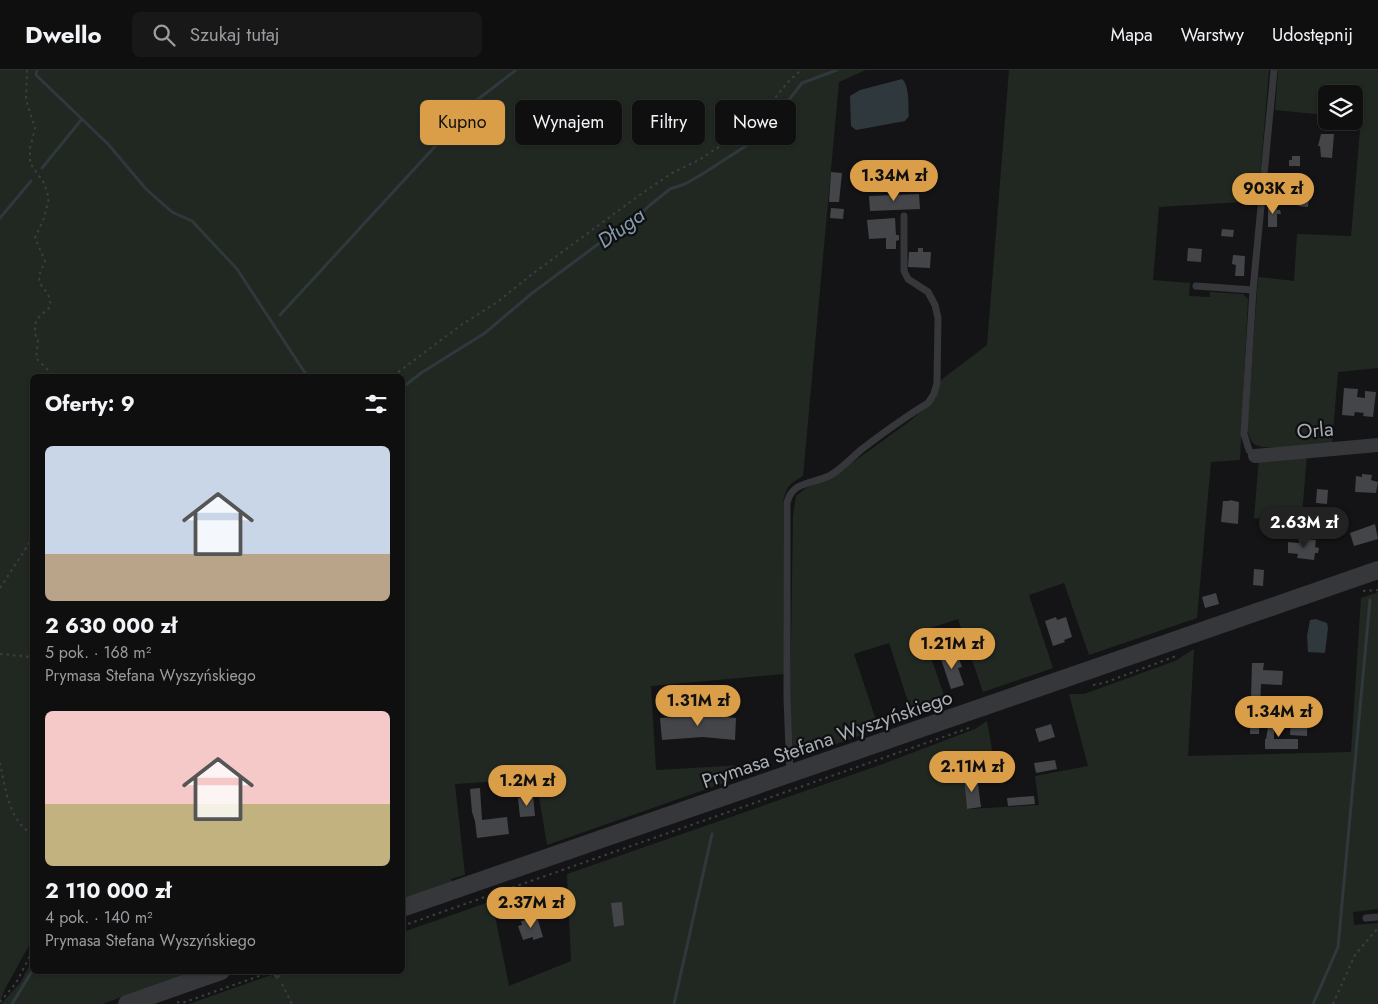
<!DOCTYPE html>
<html lang="pl">
<meta charset="utf-8">
<style>
body{margin:0;font-family:Jost,sans-serif;background:#181819;color:#f1f3f6;height:100vh;display:flex;flex-direction:column;font-size:19px;white-space:nowrap}
*{box-sizing:border-box;margin:0}
p{font-size:16px;color:#9b9c9f}
.icon{flex:none;width:28px;height:28px;fill:none;stroke:currentColor;stroke-width:2;stroke-linecap:round;stroke-linejoin:round}
.map{position:relative;flex:1;overflow:hidden}
.side{position:absolute;left:30px;top:304px;width:375px;height:600px;display:flex;flex-direction:column;background:#0f0f10;border-radius:8px;box-shadow:0 1px 4px #0004,0 0 0 1px #2f2f30}
.side>*{flex:none}
.top-card{position:absolute;left:420px;top:30px;width:475px;height:45px;display:flex;gap:10px}
.tools{position:absolute;left:1318px;top:15px;display:grid;gap:10px}
.tools a{display:grid;place-items:center;width:45px;height:45px;border-radius:8px;background:#0f0f10;box-shadow:0 1px 4px #0004,0 0 0 1px #2f2f30;font-size:25px}
.price{position:absolute;translate:-50% -42px;padding:0 11px;border-radius:18px;background:#da9e48;color:#111;font-size:16px;line-height:32px;filter:drop-shadow(0 1px 2px #0008)}
.price::after{content:'';position:absolute;left:50%;top:30px;width:15px;height:11px;margin-left:-8px;background:inherit;clip-path:polygon(0 0,100% 0,50% 100%)}
.price.on{background:#222;color:#fff}
ul{padding:0;list-style:none}
li{display:grid;align-content:center;gap:10px;height:265px;padding:0 15px}
li span{display:grid;place-items:center;height:155px;border-radius:8px;color:#555}
li>.icon{margin-inline-start:auto}
span .icon{width:90px;height:90px;fill:#fffc;stroke-width:1}
li b{font-size:21px}
h2{display:flex;justify-content:space-between;align-items:center;height:60px;padding:0 15px;font-size:21px}
.pill{padding:0 18px;border-radius:8px;background:#0f0f10;box-shadow:0 1px 4px #0004,0 0 0 1px #2f2f30;font-size:18px;line-height:45px}
.pill.on{background:#da9e48;color:#111}
header{display:flex;align-items:center;gap:30px;box-sizing:border-box;height:70px;padding:0 25px;background:#0f0f10;border-bottom:1px solid #2f2f30}
header strong{font-size:24px}
nav{display:flex;gap:28px;margin-inline-start:auto;font-size:18px}
.search{width:350px;height:45px;background:#181819;display:flex;align-items:center;gap:12px;box-sizing:border-box;padding:0 18px;border-radius:8px;color:#9b9c9f;font-size:19px}
.map>svg:first-child{display:block}
.green{fill:#212821}
.water{fill:#2f383d}
.lines{fill:none;stroke-linecap:round;stroke-linejoin:round}
.stream{stroke:#2f383d;stroke-width:3}
.building{fill:#434548}
.path{stroke:#3c3e41;stroke-width:2;stroke-dasharray:2.5 4;stroke-linecap:butt}
.service{stroke:#36373a;stroke-width:7}
.minor{stroke:#36373a;stroke-width:14}
.tertiary{stroke:#36373a;stroke-width:18}
.labels{text-anchor:middle;stroke-width:4.5;stroke-linejoin:round;paint-order:stroke}
.street-label{font-size:20px;fill:#a8adb4;stroke:#0f0f11}
.water-label{font-size:21px;font-style:italic;fill:#839bab;stroke:#0f0f11}
</style>
<header>
<strong>Dwello</strong>
<div class="search"><svg class="icon" aria-label="search" viewBox="0 0 24 24"><circle cx="10" cy="10" r="6"/><path d="M15 15l6 6"/></svg>Szukaj tutaj</div>
<nav><a>Mapa</a><a>Warstwy</a><a>Udostępnij</a></nav>
</header>
<div class="map">
<svg width="1378" height="934" viewBox="0 0 1378 934">
<rect width="100%" height="100%" fill="#141416"/>
<g class="green">
<path d="M 0,0 L 866,0 L 839,12 L 803,406 C 789,414 787,416 783,432 L 784,604 L 651,616 L 656,700 L 763,694 L 764,699 L 547,775 L 536,709 L 455,714 L 465,805 L 451,809 L 452,813 L 403,830 L 402,306 L 32,306 L 32,870 L 5,919 L 0,932 Z"/>
<path d="M 1009,0 L 1269,0 L 1258,131 L 1159,137 L 1153,210 L 1190,213 L 1189,226 L 1210,227 L 1210,222 L 1243,224 L 1248,229 L 1240,390 L 1211,392 L 1197,548 L 1089,585 L 1064,513 L 1029,525 L 1053,598 L 983,622 L 958,549 L 922,561 L 947,634 L 913,647 L 889,573 L 854,584 L 879,659 L 799,687 L 795,686 L 793,681 L 790,639 L 793,446 L 796,426 L 807,417 L 834,406 L 910,351 L 935,329 L 941,310 L 987,275 Z"/>
<path d="M 1278,0 L 1378,0 L 1378,298 L 1338,302 L 1332,373 C 1316,374 1264,382 1254,374 C 1250,370 1249,365 1247,360 L 1258,207 L 1294,211 L 1297,164 L 1351,166 L 1361,48 L 1354,47 L 1354,24 L 1326,24 L 1326,45 L 1275,40 Z"/>
<path d="M 1307,384 L 1302,446 L 1288,451 L 1254,448 L 1259,388 Z"/>
<path d="M 1378,522 L 1378,839 L 1353,842 L 1354,855 L 1378,853 L 1378,934 L 189,934 L 271,905 L 274,908 L 291,901 L 402,901 L 403,862 L 492,831 L 509,916 L 571,891 L 567,804 L 880,695 L 975,659 L 987,651 L 996,702 L 964,709 L 967,739 L 1039,735 L 1035,706 L 1088,696 L 1069,624 L 1084,624 L 1175,591 L 1194,579 L 1188,686 L 1351,682 L 1361,528 Z"/>
<path d="M 32,891 L 32,901 L 197,901 L 102,934 L 1,934 L 20,913 Z"/>
</g>
<g class="water">
<path d="M 902,9 C 910,16 908,36 909,46 L 905,51 L 856,60 L 851,56 L 850,26 L 860,20 Z"/>
<path d="M 1316,549 L 1327,553 L 1328,558 L 1325,583 L 1308,582 L 1307,566 L 1310,550 Z"/>
</g>
<g class="lines">
<g class="stream">
<path d="M 37,0 L 36,5 L 108,74 L 146,119 L 172,142 L 192,151 L 237,199 L 307,306"/>
<path d="M 477,30 L 516,0"/>
<path d="M 42,98 L 82,49"/>
<path d="M 0,148 L 31,111"/>
<path d="M 280,245 L 464,45"/>
<path d="M 402,318 L 421,303 L 485,263 L 531,224 L 605,169 L 625,159 L 650,135 L 670,119 L 685,114 L 704,103 L 749,74 L 788,31 L 802,13 L 837,0"/>
<path d="M 12,934 L 32,901"/>
<path d="M 674,934 L 712,764"/>
<path d="M 1313,934 L 1338,877 L 1370,530"/>
</g>
</g>
<g class="building">
<path d="M 1321,64 L 1334,64 L 1332,88 L 1321,87 L 1320,76 L 1318,76 Z"/>
<path d="M 1292,86 L 1300,86 L 1300,96 L 1289,96 L 1289,90 L 1292,90 Z"/>
<path d="M 831,102 L 842,103 L 839,132 L 829,132 Z"/>
<path d="M 1282,105 L 1291,106 L 1290,119 L 1281,119 Z"/>
<path d="M 1299,122 L 1309,123 L 1308,137 L 1298,136 Z"/>
<path d="M 919,124 L 920,139 L 870,141 L 869,126 Z"/>
<path d="M 1268,134 L 1277,134 L 1277,140 L 1280,140 L 1281,144 L 1277,144 L 1277,157 L 1268,157 Z"/>
<path d="M 831,138 L 844,139 L 843,149 L 830,148 Z"/>
<path d="M 895,148 L 896,165 L 899,165 L 899,170 L 896,171 L 896,179 L 886,179 L 886,168 L 869,169 L 867,150 Z"/>
<path d="M 1222,159 L 1234,160 L 1233,167 L 1221,166 Z"/>
<path d="M 918,178 L 923,178 L 923,182 L 931,182 L 930,198 L 908,197 L 909,182 L 918,182 Z"/>
<path d="M 1188,178 L 1202,179 L 1201,192 L 1187,191 Z"/>
<path d="M 1233,185 L 1245,186 L 1244,206 L 1235,206 L 1236,195 L 1232,194 Z"/>
<path d="M 1344,318 L 1358,319 L 1357,327 L 1365,328 L 1365,321 L 1376,322 L 1373,347 L 1363,346 L 1364,343 L 1355,342 L 1354,346 L 1342,345 Z"/>
<path d="M 1362,404 L 1372,405 L 1371,410 L 1378,412 L 1376,423 L 1355,422 L 1356,406 L 1362,407 Z"/>
<path d="M 1317,419 L 1328,420 L 1327,434 L 1316,433 Z"/>
<path d="M 1230,430 L 1239,432 L 1238,454 L 1221,452 L 1223,431 L 1229,431 Z"/>
<path d="M 1375,454 L 1378,469 L 1354,476 L 1350,463 Z"/>
<path d="M 1305,469 L 1316,470 L 1315,477 L 1319,478 L 1318,483 L 1315,483 L 1314,490 L 1297,488 L 1298,484 L 1288,483 L 1288,472 L 1299,473 L 1299,470 L 1305,471 Z"/>
<path d="M 1254,499 L 1264,500 L 1263,516 L 1253,515 Z"/>
<path d="M 1216,523 L 1219,534 L 1205,538 L 1202,527 Z"/>
<path d="M 1056,547 L 1057,550 L 1066,547 L 1072,567 L 1064,570 L 1065,572 L 1053,576 L 1045,551 Z"/>
<path d="M 953,582 L 956,590 L 959,589 L 962,597 L 958,598 L 964,615 L 951,619 L 940,586 Z"/>
<path d="M 1252,593 L 1264,593 L 1263,600 L 1283,601 L 1282,615 L 1261,614 L 1259,664 L 1250,664 Z"/>
<path d="M 1291,638 L 1308,639 L 1307,666 L 1290,665 L 1291,651 L 1286,651 L 1286,646 L 1291,646 Z"/>
<path d="M 704,645 L 736,648 L 735,670 L 703,667 L 662,670 L 660,648 Z"/>
<path d="M 1269,651 L 1282,651 L 1282,660 L 1274,660 L 1274,669 L 1298,669 L 1298,679 L 1265,679 L 1265,669 L 1266,669 Z"/>
<path d="M 1051,654 L 1055,667 L 1039,672 L 1035,659 Z"/>
<path d="M 1055,690 L 1057,699 L 1036,703 L 1034,693 Z"/>
<path d="M 977,707 L 981,737 L 967,739 L 964,708 Z"/>
<path d="M 522,712 L 522,720 L 511,721 L 511,713 Z"/>
<path d="M 480,718 L 482,750 L 507,747 L 509,764 L 477,768 L 475,751 L 472,742 L 470,719 Z"/>
<path d="M 533,726 L 535,746 L 520,747 L 518,728 Z"/>
<path d="M 1034,726 L 1035,734 L 1008,736 L 1007,728 Z"/>
<path d="M 622,832 L 624,855 L 614,857 L 611,833 Z"/>
<path d="M 537,847 L 543,867 L 533,870 L 533,867 L 523,870 L 518,856 L 522,855 L 521,851 Z"/>
</g>
<g class="lines">
<g class="path">
<path d="M 27,0 L 26,30 L 35,58 L 30,78 L 30,93 L 44,113 L 49,128 L 44,148 L 35,168 L 45,191 C 43,197 40,201 39,207 C 39,219 52,221 50,237 L 38,248 L 35,254 L 35,264 L 38,270 L 36,288 L 54,306"/>
<path d="M 393,306 L 461,255 L 496,233 L 531,205 L 641,124 L 672,103 L 699,90 L 731,69 L 764,41 L 788,12 L 801,0"/>
<path d="M 0,518 L 32,469"/>
<path d="M 1363,521 L 1378,520"/>
<path d="M 0,584 L 32,587"/>
<path d="M 1093,615 L 1104,613 L 1176,586"/>
<path d="M 0,693 C 5,717 9,751 32,764"/>
<path d="M 402,856 L 969,658"/>
<path d="M 282,914 L 292,934"/>
<path d="M 0,932 L 16,913 L 32,882"/>
<path d="M 177,932 L 182,933 L 265,904"/>
<path d="M 1333,934 L 1355,885 L 1378,858"/>
</g>
<g class="service">
<path d="M 1196,216 L 1253,220"/>
<path d="M 1255,386 L 1249,380 L 1244,364 L 1253,220 L 1274,0"/>
<path d="M 790,703 L 787,629 L 787,433 C 792,411 812,414 829,406 C 841,400 851,388 862,379 C 883,363 905,347 928,333 L 934,324 L 937,313 L 938,248 L 935,235 L 928,222 L 908,209 L 904,201 L 904,146"/>
<path d="M 1366,848 L 1378,847"/>
<path d="M 274,901 L 277,905"/>
</g>
<path class="minor" d="M 1255,386 L 1378,375"/>
<g class="tertiary">
<path d="M 402,838 L 1378,500"/>
<path d="M 127,934 L 221,901"/>
</g>
</g>
<g class="labels">
<g class="street-label">
<text transform="translate(1315 360) rotate(-5)" y="7">Orla</text>
<text transform="translate(827 669) rotate(-19)" y="7">Prymasa Stefana Wyszyńskiego</text>
</g>
<g class="water-label">
<text transform="translate(621 158) rotate(-36)" y="7">Długa</text>
</g>
</g>
</svg>
<div class="tools">
<a><svg class="icon" aria-label="layers" viewBox="0 0 24 24"><path d="M12 4l9 5-9 5-9-5zM3 14l9 5 9-5"/></svg></a>
</div>
<b class="price" style="left:894px;top:132px">1.34M zł</b>
<b class="price" style="left:1273px;top:145px">903K zł</b>
<b class="price on" style="left:1304px;top:479px">2.63M zł</b>
<b class="price" style="left:952px;top:600px">1.21M zł</b>
<b class="price" style="left:698px;top:657px">1.31M zł</b>
<b class="price" style="left:1279px;top:668px">1.34M zł</b>
<b class="price" style="left:972px;top:723px">2.11M zł</b>
<b class="price" style="left:527px;top:737px">1.2M zł</b>
<b class="price" style="left:531px;top:859px">2.37M zł</b>
<div class="top-card">
<a class="pill on">Kupno</a>
<a class="pill">Wynajem</a>
<a class="pill">Filtry</a>
<a class="pill">Nowe</a>
</div>
<section class="side">
<h2>Oferty: 9<svg class="icon" aria-label="filters" viewBox="0 0 24 24"><path d="M4 7h16M4 17h16"/><circle cx="9" cy="7" r="2"/><circle cx="15" cy="17" r="2"/></svg></h2>
<ul>
<li><span style="background:linear-gradient(#c9d6e8 70%,#b9a48a 0)"><svg class="icon" aria-label="home" viewBox="0 0 24 24"><path d="M3 11l9-7 9 7M6 9v11h12V9"/></svg></span><div><b>2 630 000 zł</b><p>5 pok. · 168 m²</p><p>Prymasa Stefana Wyszyńskiego</p></div></li>
<li><span style="background:linear-gradient(#f6c9c9 60%,#c2b280 0)"><svg class="icon" aria-label="home" viewBox="0 0 24 24"><path d="M3 11l9-7 9 7M6 9v11h12V9"/></svg></span><div><b>2 110 000 zł</b><p>4 pok. · 140 m²</p><p>Prymasa Stefana Wyszyńskiego</p></div></li>
</ul>
</section>
</div>
